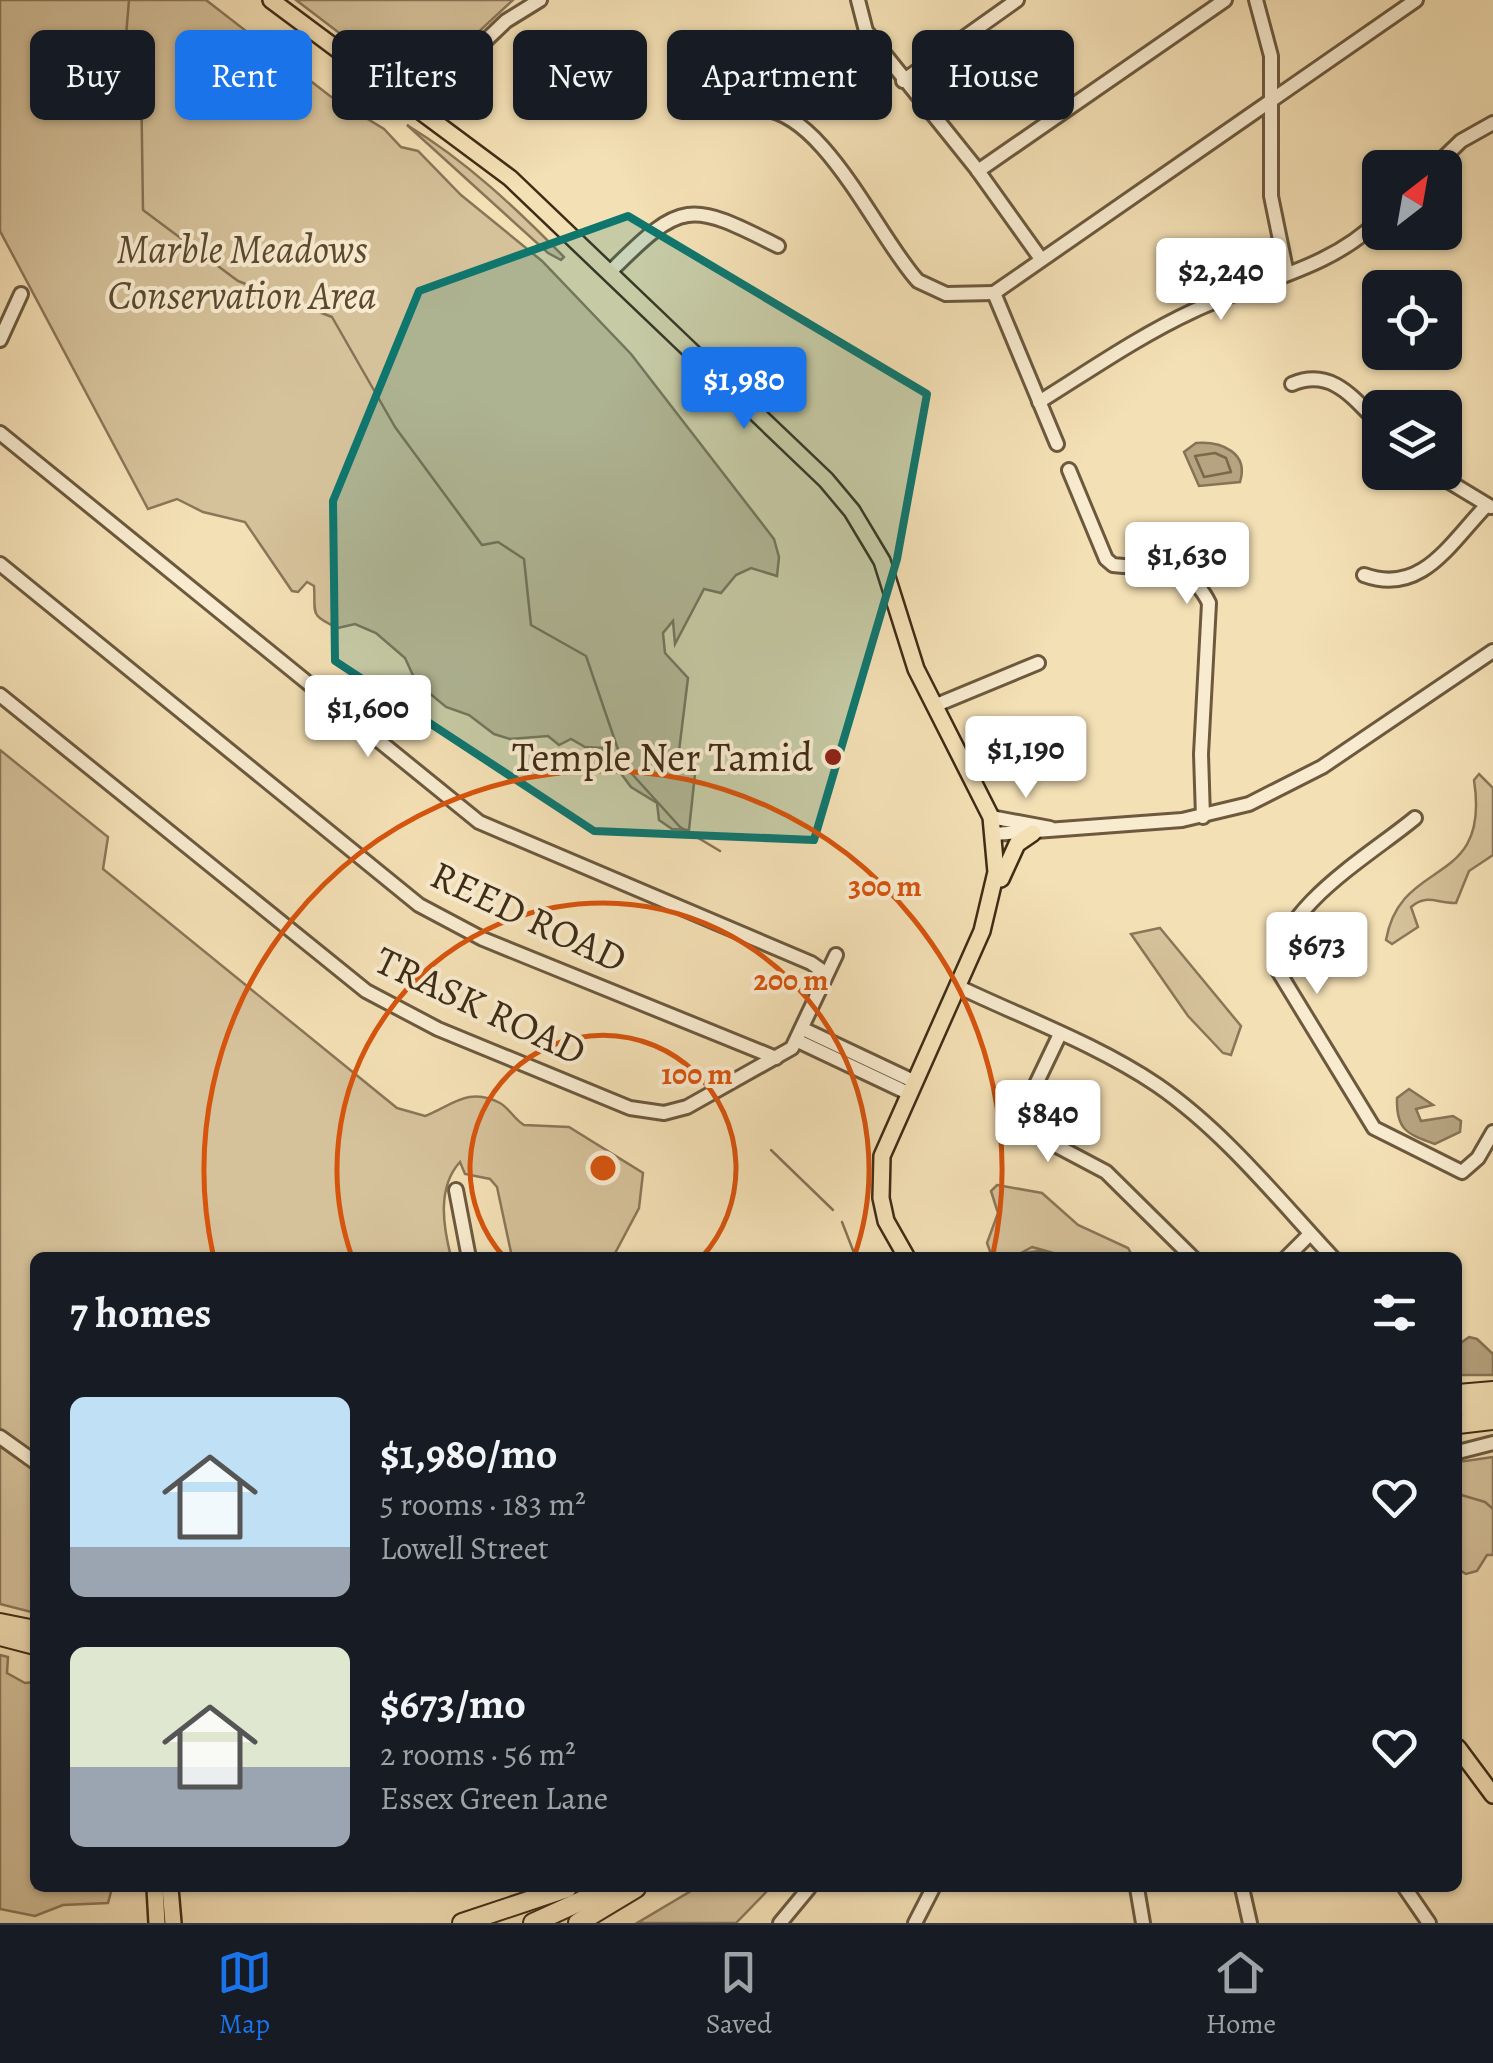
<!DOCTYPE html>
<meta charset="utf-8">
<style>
body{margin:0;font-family:Alegreya,serif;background:#242831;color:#f1f3f6;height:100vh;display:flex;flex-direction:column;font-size:38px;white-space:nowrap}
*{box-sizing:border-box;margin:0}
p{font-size:32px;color:#9ea1a6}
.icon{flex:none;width:55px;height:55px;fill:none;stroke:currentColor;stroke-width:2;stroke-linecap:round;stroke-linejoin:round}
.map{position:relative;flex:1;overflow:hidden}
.side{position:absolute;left:30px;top:1252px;width:1432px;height:640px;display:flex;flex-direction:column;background:#171b24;border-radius:15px;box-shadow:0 2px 8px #0004}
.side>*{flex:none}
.top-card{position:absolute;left:30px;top:30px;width:1435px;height:90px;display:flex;gap:20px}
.needle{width:65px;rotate:31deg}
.fabs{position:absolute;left:1362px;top:150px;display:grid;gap:20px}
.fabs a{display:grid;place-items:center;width:100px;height:100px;border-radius:15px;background:#171b24;box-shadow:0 2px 8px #0004;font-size:50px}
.price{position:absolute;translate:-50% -85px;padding:0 22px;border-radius:10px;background:#fff;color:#222;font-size:32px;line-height:65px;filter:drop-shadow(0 2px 5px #0008)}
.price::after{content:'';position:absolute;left:50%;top:60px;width:30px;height:22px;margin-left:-15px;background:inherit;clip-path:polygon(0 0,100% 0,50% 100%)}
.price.active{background:#1a73e8;color:#fff}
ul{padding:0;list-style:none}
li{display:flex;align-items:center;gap:30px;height:250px;padding:0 40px}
li span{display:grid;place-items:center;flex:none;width:280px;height:200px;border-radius:15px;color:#555}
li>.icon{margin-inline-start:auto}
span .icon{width:120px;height:120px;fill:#fffc;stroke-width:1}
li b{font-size:42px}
h2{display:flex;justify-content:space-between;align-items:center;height:120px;padding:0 40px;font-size:42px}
.chip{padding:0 35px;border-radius:15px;background:#171b24;box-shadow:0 2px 8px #0004;font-size:35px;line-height:90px}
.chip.active{background:#1a73e8;color:#fff}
.dock{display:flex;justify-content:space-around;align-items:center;height:140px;border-top:2px solid #363941;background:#171b24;font-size:28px;color:#9ea1a6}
.dock a{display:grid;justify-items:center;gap:5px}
.dock .active{color:#1a73e8}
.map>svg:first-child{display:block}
.green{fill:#d5c19a;stroke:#8a7658;stroke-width:2.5}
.water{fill:#b6a37f;stroke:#867355;stroke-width:2.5}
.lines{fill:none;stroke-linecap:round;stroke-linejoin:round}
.shore{stroke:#7a684a;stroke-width:2.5}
.stream{stroke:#867355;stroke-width:2.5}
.minor-casing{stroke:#6c593e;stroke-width:18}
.major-casing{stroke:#3e2c16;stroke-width:20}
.highway-casing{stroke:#3e2c16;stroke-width:22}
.minor{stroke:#f8ebcf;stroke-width:12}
.major{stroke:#f4e0b5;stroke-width:15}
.highway{stroke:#f4e0b5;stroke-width:18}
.marked{fill:#0f766e;fill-opacity:0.2;stroke:#0f766e;stroke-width:8;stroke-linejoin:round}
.ring{fill:none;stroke:#d7540d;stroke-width:5}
.poi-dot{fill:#8f2418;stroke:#f8ebcf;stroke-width:4}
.labels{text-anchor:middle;stroke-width:8;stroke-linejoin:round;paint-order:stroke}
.park-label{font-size:40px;font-style:italic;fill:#5c4a30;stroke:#f8ebcf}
.poi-label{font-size:40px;fill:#3e2c16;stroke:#f8ebcf;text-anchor:end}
.street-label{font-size:40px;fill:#3e2c16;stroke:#f8ebcf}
.centre{fill:#d7540d;stroke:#f8ebcf;stroke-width:5}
.ring-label{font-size:30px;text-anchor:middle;font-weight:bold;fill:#d7540d;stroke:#f8ebcf;stroke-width:8;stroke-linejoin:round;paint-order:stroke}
</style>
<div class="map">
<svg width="1493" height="1923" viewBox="0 0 1493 1923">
<rect width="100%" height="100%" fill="#f4e0b5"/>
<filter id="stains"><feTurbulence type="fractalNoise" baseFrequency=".002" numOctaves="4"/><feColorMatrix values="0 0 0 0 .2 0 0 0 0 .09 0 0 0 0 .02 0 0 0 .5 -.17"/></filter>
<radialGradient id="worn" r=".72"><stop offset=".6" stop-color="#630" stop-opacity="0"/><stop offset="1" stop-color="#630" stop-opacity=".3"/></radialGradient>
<g class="green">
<path d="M 0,0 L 206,0 L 330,96 L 384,129 L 401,147 L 418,151 L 461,195 L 542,261 L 631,354 L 774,539 L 779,557 L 777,576 L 751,568 L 736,575 L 721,593 L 704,589 L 675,644 L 673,621 L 663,633 L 665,653 L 688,678 L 679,751 L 695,774 L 689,830 L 672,829 L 659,820 L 657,803 L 631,787 L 602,748 L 585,747 L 571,739 L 559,745 L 548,736 L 510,739 L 494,734 L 469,715 L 446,707 L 416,682 L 405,658 L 376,633 L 355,624 L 338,628 C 308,615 316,613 314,586 L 307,582 L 298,592 L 292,591 L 245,522 L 203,512 L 177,499 L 148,509 L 0,231 Z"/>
<path d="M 296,0 L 513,0 L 432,75 L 415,83 L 397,77 Z"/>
<path d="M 407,125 C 466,161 516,208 564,257 L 561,260 L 548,253 Z"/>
<path d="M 0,750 L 108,837 L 103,869 L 397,1108 L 425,1116 C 451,1106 469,1086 500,1103 C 510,1109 514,1119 524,1125 L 569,1127 L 643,1173 L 639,1208 L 613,1257 L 512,1257 L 497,1187 L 490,1179 L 465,1174 L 460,1162 C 437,1187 443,1226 451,1257 L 35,1258 L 35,1613 L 0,1604 Z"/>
<path d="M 1479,774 L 1493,788 L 1493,855 L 1469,871 L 1456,903 C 1438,904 1427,893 1411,907 L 1418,927 L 1392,944 L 1386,940 C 1401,855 1491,890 1474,780 Z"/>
<path d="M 1160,928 L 1241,1026 L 1231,1055 L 1223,1053 L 1188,1016 L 1131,934 Z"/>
<path d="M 997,1185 L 1042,1193 L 1078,1225 L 1128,1248 L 1133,1257 L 1067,1257 L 1039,1251 L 992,1257 L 987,1243 L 998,1213 L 991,1191 Z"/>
<path d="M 1493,1457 L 1493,1555 L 1487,1555 L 1477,1571 L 1466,1574 L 1458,1569 L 1458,1462 Z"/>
<path d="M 0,1655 L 8,1657 L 7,1673 L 25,1683 L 35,1682 L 35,1888 L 112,1888 L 108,1903 L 63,1905 L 35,1916 L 0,1909 Z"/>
<path d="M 696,1888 L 770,1888 L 736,1923 L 637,1923 Z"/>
</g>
<g class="water">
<path d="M 1196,443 C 1222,441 1249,453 1240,482 L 1199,486 L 1184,452 Z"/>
<path d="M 1409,1089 L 1433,1105 L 1416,1109 L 1421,1121 L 1453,1116 L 1461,1121 L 1460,1132 L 1435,1144 C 1407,1134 1396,1130 1397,1098 Z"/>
<path d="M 1469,1337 L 1477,1339 L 1493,1354 L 1493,1375 L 1458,1375 L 1458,1345 Z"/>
</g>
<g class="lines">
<path class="shore" d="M 1215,453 L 1226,458 L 1231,472 L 1204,477 L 1195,456 Z"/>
<g class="stream">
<path d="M 129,0 L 124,60 L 141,74 L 143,210 L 238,281 L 332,317 L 395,427 L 482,545 L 498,542 L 524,559 L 531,625 L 586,656 L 623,764 L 680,827 L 720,851"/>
<path d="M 771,1150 L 833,1210"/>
<path d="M 842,1222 L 856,1258"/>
<path d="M 1012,1258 L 1032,1247 L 1071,1258"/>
<path d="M 1458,1494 L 1485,1502 L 1493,1509"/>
</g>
<g class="minor-casing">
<g id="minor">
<path d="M 858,0 L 866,31 L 976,168 L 1041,259"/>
<path d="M 1256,0 L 1271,56 L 1271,196 L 1287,274"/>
<path d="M 903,81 L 1017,0"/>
<path d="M 416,107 L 506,21 L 540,0"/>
<path d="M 760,109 C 824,111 878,238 918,281 L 946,294 L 994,293"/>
<path d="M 1433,168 L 1461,141 L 1493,123"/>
<path d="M 978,171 L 1225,0"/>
<path d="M 611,271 C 682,200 689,201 778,246"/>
<path d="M 994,293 L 1416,0"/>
<path d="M 994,293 L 1057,444"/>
<path d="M 0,340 L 21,294"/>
<path d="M 1292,384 C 1332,367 1354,399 1380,425"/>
<path d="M 1039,402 C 1089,371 1139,336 1193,311 C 1256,281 1330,270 1380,219"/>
<path d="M 0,433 L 479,822 L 811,963 L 821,970 L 823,982"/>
<path d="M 1069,470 L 1106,559 L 1113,565 C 1155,570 1188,560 1209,603 L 1201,754 L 1203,817"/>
<path d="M 1433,472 L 1491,507"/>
<path d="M 0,564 L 419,905 L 483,939 L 776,1058"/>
<path d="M 1364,575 C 1422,596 1450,543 1487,505"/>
<path d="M 0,695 L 366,991 L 438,1029 L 630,1108 L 664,1113 L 687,1107 L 792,1048 L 836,955"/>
<path d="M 934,706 L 1038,663"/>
<path d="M 991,817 L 1050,828"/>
<path d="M 1415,818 C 1372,854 1276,909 1277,969 L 1374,1128 L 1462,1172 L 1478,1158 L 1493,1132"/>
<path d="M 994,834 L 1182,820 L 1249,804 L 1322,767 L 1493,651"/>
<path d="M 957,986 C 1024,1018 1096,1044 1157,1085 C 1224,1131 1278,1199 1333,1258"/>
<path d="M 803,1029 L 913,1081"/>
<path d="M 1060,1034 L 1028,1101 L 1028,1126 L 1038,1136 L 1106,1172 L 1193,1258"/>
<path d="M 798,1041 L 908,1093"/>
<path d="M 456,1190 L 469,1258"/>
<path d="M 1286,1258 L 1310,1234"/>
<path d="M 0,1437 L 35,1462"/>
<path d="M 1458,1452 L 1493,1443"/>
<path d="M 1137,1888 L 1143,1923"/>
<path d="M 1242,1888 L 1250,1923"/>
<path d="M 1405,1888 L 1429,1923"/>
<path d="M 780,1923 L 809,1888"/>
<path d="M 915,1923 L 933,1888"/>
</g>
</g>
<g class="major-casing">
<g id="major">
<path d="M 271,0 L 510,178 L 826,480 L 852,511 L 882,561 L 916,669 L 991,817 L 996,872 L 982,931 L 882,1156 L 881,1198 L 886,1221 L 907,1258"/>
<path d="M 1001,879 L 1017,844 L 1033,833"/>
<path d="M 1458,1748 L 1493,1795"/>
<path d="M 155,1888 L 157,1923"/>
<path d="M 170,1888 L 173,1923"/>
</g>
</g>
<g class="highway-casing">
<g id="highway">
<path d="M 1458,1394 L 1493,1391"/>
<path d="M 1458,1406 L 1493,1404"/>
<path d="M 1458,1424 L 1493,1420"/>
<path d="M 0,1623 L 35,1630"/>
<path d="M 0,1636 L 35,1645"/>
<path d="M 462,1923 L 567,1888"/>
<path d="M 533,1923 L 610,1888"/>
<path d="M 578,1923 L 636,1888"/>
</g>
</g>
<use href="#minor" class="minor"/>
<use href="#major" class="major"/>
<use href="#highway" class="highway"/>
</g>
<path class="marked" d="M 628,216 L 927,394 L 897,559 L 814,840 L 594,831 L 335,661 L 333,501 L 419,291 Z"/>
<g class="ring">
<path d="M504 1257A133 133 0 1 1 702 1257"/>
<path d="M352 1257A266 266 0 1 1 854 1257"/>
<path d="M213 1254A399 399 0 1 1 993 1254"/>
</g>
<circle class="poi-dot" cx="833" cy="757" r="10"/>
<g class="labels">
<g class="park-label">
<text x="242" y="263">Marble Meadows<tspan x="242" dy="46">Conservation Area</tspan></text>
</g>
<g class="poi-label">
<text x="813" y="771">Temple Ner Tamid</text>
</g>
<g class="street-label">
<text transform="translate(529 916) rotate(25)" y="14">REED ROAD</text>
<text transform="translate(481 1005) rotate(25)" y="14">TRASK ROAD</text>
</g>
</g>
<circle cx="603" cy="1168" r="15" class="centre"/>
<g class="ring-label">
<text x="885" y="896">300 m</text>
<text x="791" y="990">200 m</text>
<text x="697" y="1084">100 m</text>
</g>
<rect width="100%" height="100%" filter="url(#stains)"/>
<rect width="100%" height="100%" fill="url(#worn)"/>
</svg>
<div class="fabs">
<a><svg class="needle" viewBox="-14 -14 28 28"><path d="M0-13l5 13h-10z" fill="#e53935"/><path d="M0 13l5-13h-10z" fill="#9ea1a6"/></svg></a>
<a><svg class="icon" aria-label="locate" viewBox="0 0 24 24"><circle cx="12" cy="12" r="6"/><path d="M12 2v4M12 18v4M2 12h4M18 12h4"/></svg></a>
<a><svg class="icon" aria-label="layers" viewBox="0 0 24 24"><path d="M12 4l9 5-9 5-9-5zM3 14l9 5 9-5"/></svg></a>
</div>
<b class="price" style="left:1221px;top:323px">$2,240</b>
<b class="price active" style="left:744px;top:432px">$1,980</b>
<b class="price" style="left:1187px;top:607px">$1,630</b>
<b class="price" style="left:368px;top:760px">$1,600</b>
<b class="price" style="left:1026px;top:801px">$1,190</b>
<b class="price" style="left:1317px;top:997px">$673</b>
<b class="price" style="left:1048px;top:1165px">$840</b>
<div class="top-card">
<a class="chip">Buy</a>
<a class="chip active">Rent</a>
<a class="chip">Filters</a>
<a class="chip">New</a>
<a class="chip">Apartment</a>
<a class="chip">House</a>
</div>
<section class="side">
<h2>7 homes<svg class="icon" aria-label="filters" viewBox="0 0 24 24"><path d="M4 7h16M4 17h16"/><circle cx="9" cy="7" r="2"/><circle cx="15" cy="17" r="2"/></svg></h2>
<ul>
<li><span style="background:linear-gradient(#bfe0f5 75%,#9aa5b1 0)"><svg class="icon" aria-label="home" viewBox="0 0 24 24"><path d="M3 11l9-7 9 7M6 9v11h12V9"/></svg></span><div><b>$1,980/mo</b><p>5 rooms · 183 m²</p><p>Lowell Street</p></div><svg class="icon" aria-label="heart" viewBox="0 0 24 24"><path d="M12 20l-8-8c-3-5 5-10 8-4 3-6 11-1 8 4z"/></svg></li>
<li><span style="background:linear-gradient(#dfe7d0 60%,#9aa5b1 0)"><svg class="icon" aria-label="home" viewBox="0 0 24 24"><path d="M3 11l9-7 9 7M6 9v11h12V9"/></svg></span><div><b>$673/mo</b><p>2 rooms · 56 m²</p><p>Essex Green Lane</p></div><svg class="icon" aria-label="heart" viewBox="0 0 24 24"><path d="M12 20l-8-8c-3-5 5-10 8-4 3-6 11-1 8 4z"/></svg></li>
</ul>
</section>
</div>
<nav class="dock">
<a class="active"><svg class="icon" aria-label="map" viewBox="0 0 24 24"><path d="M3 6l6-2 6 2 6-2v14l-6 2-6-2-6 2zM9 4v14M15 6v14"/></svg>Map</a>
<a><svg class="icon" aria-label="saved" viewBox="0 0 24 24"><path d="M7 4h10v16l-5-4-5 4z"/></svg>Saved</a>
<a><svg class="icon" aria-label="home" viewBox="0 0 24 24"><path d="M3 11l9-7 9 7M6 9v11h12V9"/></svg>Home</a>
</nav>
